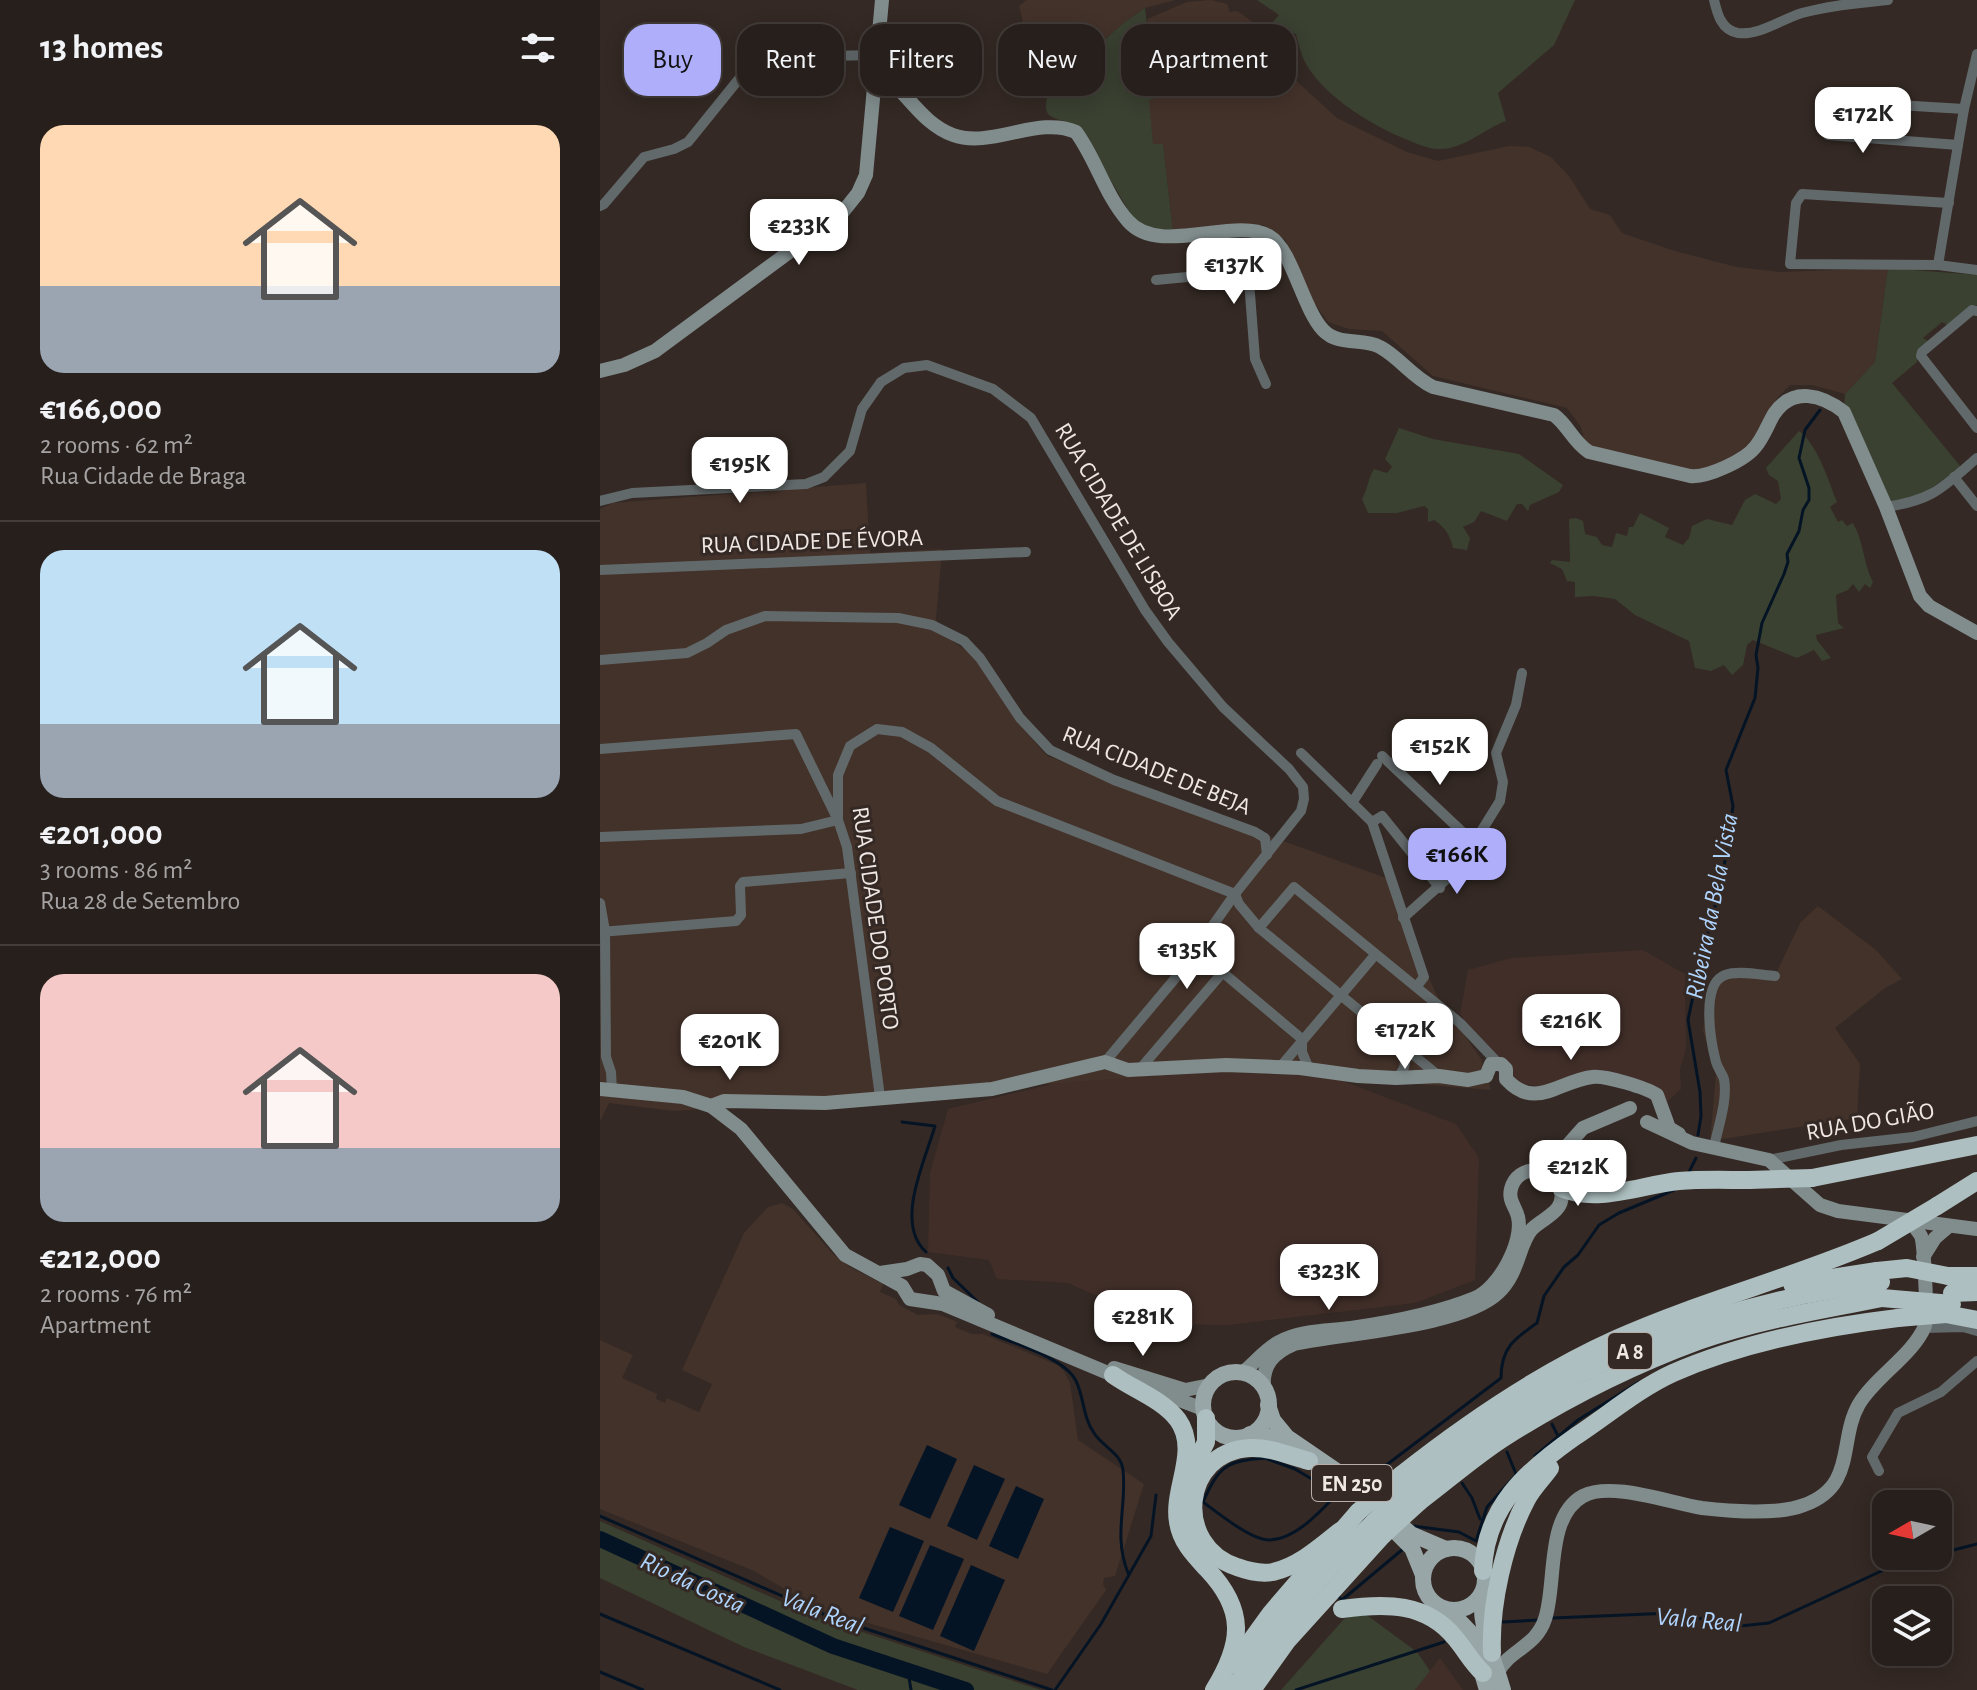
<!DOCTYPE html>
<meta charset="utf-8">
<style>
body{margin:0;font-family:"Alegreya Sans",sans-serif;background:#2f2724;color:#f1f3f6;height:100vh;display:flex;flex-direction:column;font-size:30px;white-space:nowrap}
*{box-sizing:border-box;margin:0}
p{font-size:26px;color:#a4a2a3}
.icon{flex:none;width:44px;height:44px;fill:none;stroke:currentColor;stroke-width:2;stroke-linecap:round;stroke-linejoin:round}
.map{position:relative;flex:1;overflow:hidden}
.drawer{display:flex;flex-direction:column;background:#271f1b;width:600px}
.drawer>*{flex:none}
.guide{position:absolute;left:24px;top:24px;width:760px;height:72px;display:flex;gap:16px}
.needle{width:52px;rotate:261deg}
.tools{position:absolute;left:1272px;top:1490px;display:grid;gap:16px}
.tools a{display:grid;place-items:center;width:80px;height:80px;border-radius:16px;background:#271f1b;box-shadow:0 4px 20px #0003,0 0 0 2px #433d3a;font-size:40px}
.price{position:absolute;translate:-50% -68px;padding:0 18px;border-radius:16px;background:#fff;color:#222;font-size:26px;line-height:52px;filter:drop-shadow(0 2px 4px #0008)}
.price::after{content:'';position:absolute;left:50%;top:48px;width:24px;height:18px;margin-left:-12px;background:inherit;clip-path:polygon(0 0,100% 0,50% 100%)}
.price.on{background:#aeaefb;color:#111}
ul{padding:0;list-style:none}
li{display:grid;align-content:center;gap:16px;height:424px;padding:0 40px}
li+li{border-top:2px solid #433d3a}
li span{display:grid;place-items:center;height:248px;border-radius:24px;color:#555}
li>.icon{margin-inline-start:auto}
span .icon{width:144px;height:144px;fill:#fffc;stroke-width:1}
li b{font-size:34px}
h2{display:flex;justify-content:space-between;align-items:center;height:96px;padding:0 40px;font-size:34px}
.tag{padding:0 28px;border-radius:24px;background:#271f1b;box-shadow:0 4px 20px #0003,0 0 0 2px #433d3a;font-size:28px;line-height:72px}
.tag.on{background:#aeaefb;color:#111}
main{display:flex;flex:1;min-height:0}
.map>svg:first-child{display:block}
.commercial{fill:#412e29}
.built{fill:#43322a}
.green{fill:#3a4131}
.water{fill:#051425}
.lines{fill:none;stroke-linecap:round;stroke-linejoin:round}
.stream{stroke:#051425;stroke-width:3}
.river{stroke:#051425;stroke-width:16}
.street{stroke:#62696a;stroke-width:10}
.secondary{stroke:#818c8d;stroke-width:14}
.primary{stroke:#98a6a8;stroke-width:16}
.highway{stroke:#adbfc0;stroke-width:18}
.highway-bridge{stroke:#adbfc0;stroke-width:18}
.labels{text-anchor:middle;stroke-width:6;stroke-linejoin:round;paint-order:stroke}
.shield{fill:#342924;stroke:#b7aeaa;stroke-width:2}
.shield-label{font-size:22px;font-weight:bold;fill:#efe7e3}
.street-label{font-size:24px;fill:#efe7e3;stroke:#342924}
.water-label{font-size:26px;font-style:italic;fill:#afd5ff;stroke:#342924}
</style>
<main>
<section class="drawer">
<h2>13 homes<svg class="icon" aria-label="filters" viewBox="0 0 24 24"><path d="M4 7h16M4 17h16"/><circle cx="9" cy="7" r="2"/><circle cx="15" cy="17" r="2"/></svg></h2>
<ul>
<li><span style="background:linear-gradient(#ffd9b3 65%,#9aa5b1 0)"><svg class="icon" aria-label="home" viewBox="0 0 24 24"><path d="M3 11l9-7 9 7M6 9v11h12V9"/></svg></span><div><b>€166,000</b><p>2 rooms · 62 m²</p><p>Rua Cidade de Braga</p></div></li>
<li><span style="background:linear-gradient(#bfe0f5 70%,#9aa5b1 0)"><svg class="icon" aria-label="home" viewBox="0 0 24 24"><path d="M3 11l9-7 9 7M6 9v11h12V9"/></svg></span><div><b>€201,000</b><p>3 rooms · 86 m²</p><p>Rua 28 de Setembro</p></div></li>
<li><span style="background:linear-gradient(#f6c9c9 70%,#9aa5b1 0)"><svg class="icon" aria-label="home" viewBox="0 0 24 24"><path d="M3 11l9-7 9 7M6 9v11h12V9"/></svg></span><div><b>€212,000</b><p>2 rooms · 76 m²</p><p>Apartment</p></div></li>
</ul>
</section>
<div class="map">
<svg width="1377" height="1690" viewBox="0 0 1377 1690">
<rect width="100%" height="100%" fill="#342924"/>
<g class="commercial">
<path d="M 1043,950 L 1085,974 L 1086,1048 L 1080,1070 L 1081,1089 L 1067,1102 L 1025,1079 L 950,1087 L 910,1083 L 860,1014 L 868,970 L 911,958 Z"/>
<path d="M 613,1072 L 732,1077 L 856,1124 L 879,1158 L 875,1280 L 815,1303 L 628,1325 L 560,1324 L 468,1283 L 397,1279 L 389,1260 L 328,1252 L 330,1173 L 348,1109 L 456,1083 Z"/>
<path d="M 840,1658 L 863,1690 L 815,1690 Z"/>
</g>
<g class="built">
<path d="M 427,0 L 575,0 L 545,8 L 525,22 L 461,78 L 452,81 L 435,66 L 432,58 L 419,6 Z"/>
<path d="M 611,0 L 627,4 L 630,12 L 637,11 L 650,20 L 669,39 L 688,77 L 691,76 L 737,118 L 807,152 L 838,161 L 909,146 L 929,147 L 951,157 L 969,176 L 990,209 L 1010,215 L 1022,233 L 1075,251 L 1137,267 L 1181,272 L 1288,268 L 1275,362 L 1245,394 L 1212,385 L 1190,385 L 1178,397 L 1151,444 L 1143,452 L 1106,470 L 1095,472 L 996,448 L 985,442 L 981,427 L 967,408 L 833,376 L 782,331 L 749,329 L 728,322 L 714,303 L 685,240 L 663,225 L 573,232 L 563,144 L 553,145 L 548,99 L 556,98 L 547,19 L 587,2 Z"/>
<path d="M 266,483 L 270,553 L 342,549 L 336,619 L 344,635 L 378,659 L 419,724 L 447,756 L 786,878 L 836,994 L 881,1059 L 891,1090 L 732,1077 L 613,1072 L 73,1111 L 9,1103 L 0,1121 L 0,509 L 13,503 Z"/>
<path d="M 1218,906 L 1276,950 L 1302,979 L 1285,988 L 1235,1028 L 1260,1064 L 1257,1118 L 1110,1141 L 1116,1074 L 1103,1031 L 1108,988 L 1117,974 L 1174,978 L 1200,923 Z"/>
<path d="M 182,1203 L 193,1209 L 233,1254 L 250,1267 L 283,1284 L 280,1292 L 296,1299 L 299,1305 L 318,1315 L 337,1314 L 348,1318 L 357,1322 L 355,1327 L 372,1334 L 383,1334 L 457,1365 L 464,1371 L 470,1383 L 478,1440 L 544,1484 L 515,1576 L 504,1578 L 503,1584 L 506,1590 L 447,1674 L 219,1609 L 152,1570 L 0,1509 L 0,1340 L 33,1355 L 22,1378 L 57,1394 L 56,1399 L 65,1403 L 67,1398 L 99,1412 L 112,1384 L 82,1370 L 144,1233 L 168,1207 Z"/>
</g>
<g class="green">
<path d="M 657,0 L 975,0 L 954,45 L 898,93 L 906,121 C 883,129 864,150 838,149 C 827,149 813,142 803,138 C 769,124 719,93 703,58 C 700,50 698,42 696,34 L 671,24 L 679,15 Z"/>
<path d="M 545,8 L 556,98 L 549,100 L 553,144 L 563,144 L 573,232 L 551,229 L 534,220 L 480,128 C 454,113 436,126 452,81 L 461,78 L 525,22 Z"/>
<path d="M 1288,268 L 1377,275 L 1377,305 L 1372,305 L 1347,325 L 1342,322 L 1323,338 L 1328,341 L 1318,350 L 1317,362 L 1292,383 L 1361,467 L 1317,498 L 1291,503 L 1244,407 L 1245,394 L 1275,362 Z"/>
<path d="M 799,428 L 833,439 L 919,454 L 963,485 L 959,492 L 930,505 L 928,511 L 922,504 L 917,504 L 907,521 L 881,511 L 874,522 L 863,527 L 870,538 L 867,550 L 853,548 C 850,535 845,527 834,520 L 828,522 L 828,509 L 824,506 L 797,513 L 768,513 L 762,499 C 768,489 768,478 774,469 L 787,473 L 792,467 L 785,459 Z"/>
<path d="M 1199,431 C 1218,445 1228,480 1237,502 L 1230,507 L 1238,522 L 1242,520 L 1247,526 L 1253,523 C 1264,542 1263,563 1273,582 L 1270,588 L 1265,584 L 1259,592 L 1253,584 L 1248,590 L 1236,595 L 1238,623 L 1244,628 L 1216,635 L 1217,640 L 1231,658 L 1222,661 L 1214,650 L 1197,658 L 1153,640 L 1147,645 L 1143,665 L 1132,675 L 1124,665 L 1111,671 L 1095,668 L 1089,641 L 1035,615 L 1015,599 L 994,596 L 975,597 L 975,582 L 967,581 L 962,569 L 950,563 L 952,560 L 970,562 L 969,519 L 976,518 L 983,521 L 985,534 L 997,537 L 1002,545 L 1012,547 L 1016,533 L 1027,536 L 1029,527 L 1033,527 L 1040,513 L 1069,528 L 1065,537 L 1083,545 L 1089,538 L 1092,526 L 1107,519 L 1132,525 L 1145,500 L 1155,494 L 1176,504 L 1181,499 L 1178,481 L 1169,475 L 1166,468 Z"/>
<path d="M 0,1521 L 216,1617 L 441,1690 L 258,1690 L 144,1647 L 0,1578 Z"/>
<path d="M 764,1613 L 817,1652 L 830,1671 L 815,1690 L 681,1690 L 744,1619 Z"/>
</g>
<g class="water">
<path d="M 327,1445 L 357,1459 L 330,1519 L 299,1505 Z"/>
<path d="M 374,1465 L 405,1479 L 377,1540 L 347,1526 Z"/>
<path d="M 416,1486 L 444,1499 L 418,1559 L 389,1546 Z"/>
<path d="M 290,1527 L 324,1541 L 293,1612 L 259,1598 Z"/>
<path d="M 330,1545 L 364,1559 L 333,1630 L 299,1616 Z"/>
<path d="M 371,1565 L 405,1580 L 374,1651 L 340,1636 Z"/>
</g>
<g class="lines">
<g class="stream">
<path d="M 302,1122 L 335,1126 C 325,1161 294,1223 326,1252"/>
<path d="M 1098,1135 L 1101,1116 L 1100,1092 L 1088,1020 L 1100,963 L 1122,880 L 1128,841 L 1133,806 L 1126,770 L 1155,698 L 1158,668 L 1156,655 L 1162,623 L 1184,574 L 1188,562 L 1187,554 L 1199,531 L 1203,510 L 1209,500 L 1209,488 L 1199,458 L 1205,430 L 1220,410"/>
<path d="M 1089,1172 L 1096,1158"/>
<path d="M 348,1268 L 353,1278 L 378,1302"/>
<path d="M 392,1334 C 415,1344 465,1358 476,1381 C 484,1397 483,1418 494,1433 C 503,1447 521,1453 523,1470 C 527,1507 513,1535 528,1573"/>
<path d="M 952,1424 L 957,1434"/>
<path d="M 907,1452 L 916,1474"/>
<path d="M 935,1456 L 978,1420 L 1039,1382"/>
<path d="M 665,1458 L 695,1469 L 737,1494 C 721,1511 695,1540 669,1540 C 651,1540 618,1513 603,1502 C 619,1466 626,1461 665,1458 Z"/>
<path d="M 764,1482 L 901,1378 C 901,1348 914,1339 937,1323 L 944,1296 L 964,1267 L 978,1255 L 999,1225 L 1019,1213 L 1074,1190"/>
<path d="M 862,1483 L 872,1498 L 880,1519"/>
<path d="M 0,1516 L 230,1617 L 452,1690"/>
<path d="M 813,1526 L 859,1532 L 876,1541 L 887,1507 L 915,1476"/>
<path d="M 1338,1554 L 1377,1544"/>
<path d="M 739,1597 L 742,1600 L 803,1549"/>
<path d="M 0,1614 L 180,1690"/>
<path d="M 953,1618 L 1072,1613 L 1140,1626 L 1169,1623 L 1290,1567 L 1328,1556"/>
<path d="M 903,1622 L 938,1620"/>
<path d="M 308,1671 L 311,1690"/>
<path d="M 0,1672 L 43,1690"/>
<path d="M 455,1690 L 501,1624 L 551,1536 L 556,1495"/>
<path d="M 696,1690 L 844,1642"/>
</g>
<path class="river" d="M 0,1539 L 233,1646 L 366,1690"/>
<g class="street">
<path d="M 1114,0 C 1117,13 1121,30 1138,33 C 1159,36 1182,19 1202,13 C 1230,5 1260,3 1288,0"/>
<path d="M 1358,145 L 1228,135 L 1222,129 L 1223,106 L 1231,101 L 1364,109"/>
<path d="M 1349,203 L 1202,194 L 1196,203 L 1190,264 L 1338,265 L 1377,270"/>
<path d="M 0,206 L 4,204 L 44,157 L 74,149 L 88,142 L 151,64 L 174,57 L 278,55"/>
<path d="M 1338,265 L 1364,109 L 1377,54"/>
<path d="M 556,280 L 650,271"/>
<path d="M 1377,311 L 1372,310 L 1322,352 L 1321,356 L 1377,428"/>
<path d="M 666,384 L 655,359 L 649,281 L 650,271 L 676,241"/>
<path d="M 1354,477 L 1377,506"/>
<path d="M 0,501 L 32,493 L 206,484 L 224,477 L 250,451 L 262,409 L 281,382 L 304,368 L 327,365 L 393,389 L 431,418 L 545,610 L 568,642 L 623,707 L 689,769 L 703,787 L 704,799 L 701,811 L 635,894 L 578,975 L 505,1062"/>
<path d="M 1286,507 C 1333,500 1342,488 1377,458"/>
<path d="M 0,570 L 426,552"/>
<path d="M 0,660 L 87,653 L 107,643 L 126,630 L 165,616 L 298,618 L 332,625 L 364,641 L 380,658 L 420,718 L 450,750 L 514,780 L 655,832 L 665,838 L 667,855"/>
<path d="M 0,749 L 196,734 L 237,818"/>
<path d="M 701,753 L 772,822 L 824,977 L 817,986"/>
<path d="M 782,756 L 874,843"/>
<path d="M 752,803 L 777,764"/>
<path d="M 772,822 L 782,816 L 840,888"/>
<path d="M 0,837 L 201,829 L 238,820"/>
<path d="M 635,894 L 639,904 L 659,928 L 839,1076"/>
<path d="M 0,903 L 5,931 L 6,1057 L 11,1072 L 12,1090"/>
<path d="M 803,918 L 858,869 L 900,801 L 903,782 L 896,753 L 916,705 L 922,673"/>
<path d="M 659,928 L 694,887 L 860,1023 L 898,1063"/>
<path d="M 0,932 L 136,921 L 141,915 L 140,886 L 143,882 L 251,873"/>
<path d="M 596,950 L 702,1039"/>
<path d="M 702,1039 L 702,1052 L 709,1069"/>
<path d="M 681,1066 L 775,955"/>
<path d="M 540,1069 L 623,972"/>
<path d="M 796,1078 C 806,1070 808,1060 800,1049"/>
<path d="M 280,1097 L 247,847 L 238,820 L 238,775 L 250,746 L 277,729 L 302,732 L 331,748 L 397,801 L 635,894"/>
<path d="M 1114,1147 C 1118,1127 1128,1100 1124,1079 C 1122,1073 1118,1069 1116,1062 C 1111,1043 1100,984 1125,975 C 1138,970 1161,975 1175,976"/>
<path d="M 1169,1160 L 1241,1145 L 1313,1137 L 1377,1121"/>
<path d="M 1324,1328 L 1363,1327 L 1377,1331"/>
<path d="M 1279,1471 L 1272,1457 L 1298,1413 L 1341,1392 L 1377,1361"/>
</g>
<g class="secondary">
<path d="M 278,71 C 306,89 320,123 353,135 C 392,149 438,115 476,132 C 496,159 505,195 528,221 C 559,257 634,216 669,236 C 692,249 702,307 723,330 C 739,347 762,337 780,347 C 799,357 812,377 833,387 L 954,415 C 968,425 973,442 989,452 L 1090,476 C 1107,478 1146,460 1156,446 C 1164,436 1168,424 1174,414 C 1193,386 1222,395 1244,412 L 1286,507 L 1320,596 L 1329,606 L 1377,633"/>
<path d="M 0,371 L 24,365 L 55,351 L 242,213 L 258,193 L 266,175 L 282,0"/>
<path d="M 886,1076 L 891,1064 L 901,1064 L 906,1069 L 906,1079 C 935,1111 959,1081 992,1077 C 1005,1075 1047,1088 1057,1095 L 1069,1128 L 1079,1134"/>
<path d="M 0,1089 L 83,1097 L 111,1106 L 141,1129 L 245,1255 L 302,1286 L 310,1299 L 343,1304 L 520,1378"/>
<path d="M 111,1106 L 124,1101 L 225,1103 L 392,1089 L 505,1062 L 528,1070 L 626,1065 L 700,1068 L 758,1076 L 796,1078 L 839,1076 L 868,1080 L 886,1076"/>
<path d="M 1047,1122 L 1092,1143 L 1169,1160 L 1220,1205 L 1238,1211 L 1377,1229"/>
<path d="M 939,1170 L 959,1155 L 983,1128 L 1030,1108"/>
<path d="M 1323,1257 L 1335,1238 L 1349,1226"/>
<path d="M 280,1273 L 307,1269 L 320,1264 L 327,1265 L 338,1275 L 344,1291 L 388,1315"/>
<path d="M 514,1368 L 585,1390 L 610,1385"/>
<path d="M 642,1373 C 655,1363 665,1349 679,1342 C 700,1330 728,1331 751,1328 C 792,1322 836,1314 875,1298 C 898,1289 924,1242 918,1217 C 916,1207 908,1201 911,1189 C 917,1164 953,1164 960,1188 C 968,1211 944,1217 932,1229 C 918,1245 920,1272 898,1293 C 862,1327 744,1333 694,1344 C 673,1353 662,1365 664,1388"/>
<path d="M 540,1385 L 603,1409"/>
<path d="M 898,1672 C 909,1650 936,1647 945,1619 C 957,1584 945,1517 983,1496 C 1011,1481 1070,1503 1102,1508 C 1128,1511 1179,1515 1204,1505 C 1257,1486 1238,1440 1259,1404 C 1275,1377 1313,1355 1325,1326 C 1328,1320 1324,1243 1321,1236 C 1318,1231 1313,1225 1310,1221"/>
</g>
<g class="primary">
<circle cx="636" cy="1405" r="33"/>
<path d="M 668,1405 L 673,1420 L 687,1437 L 747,1478 L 811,1534 L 846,1549"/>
<path d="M 650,1434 L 669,1437 L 689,1448"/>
<path d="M 798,1534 L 812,1548 L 823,1575"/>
<circle cx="854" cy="1579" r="31"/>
<path d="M 882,1593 C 879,1629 893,1655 903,1690"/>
<path d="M 849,1610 L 870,1632 L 887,1690"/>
</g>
<g class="highway">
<path d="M 1212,1178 L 1377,1145"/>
<path d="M 961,1188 C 998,1204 1040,1185 1079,1181 C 1102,1179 1126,1180 1149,1180"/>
<path d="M 1337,1206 L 1377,1181"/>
<path d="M 1348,1276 L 1377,1276"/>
<path d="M 1192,1284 L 1277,1271"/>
<path d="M 1352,1293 L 1377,1292"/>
<path d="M 1346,1314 L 1377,1320"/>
<path d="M 513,1375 C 534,1390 562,1399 578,1420 C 600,1451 572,1489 578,1522 C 581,1542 594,1555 607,1569 C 646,1610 643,1643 614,1690"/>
<path d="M 709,1461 C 690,1456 670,1447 650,1448 C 581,1452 573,1546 637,1567 C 648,1571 662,1574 673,1572 C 699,1566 720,1547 740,1531"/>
<path d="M 801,1475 C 868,1422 938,1374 1016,1339 C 1101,1301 1192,1278 1278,1241"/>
<path d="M 589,1476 L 606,1442 L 606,1418"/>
<path d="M 810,1489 C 838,1468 865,1446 893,1426 C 981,1365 1086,1321 1190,1298 C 1220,1291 1251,1287 1281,1282"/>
<path d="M 819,1502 C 847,1481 873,1458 902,1439 C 963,1400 1030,1366 1098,1341 C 1158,1320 1220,1310 1282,1298"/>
<path d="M 883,1571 C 885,1507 926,1471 976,1436 C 1008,1415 1038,1389 1073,1373 C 1144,1342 1222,1327 1298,1318"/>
<path d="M 742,1609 C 785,1603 827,1602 856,1639 C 866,1651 872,1663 883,1673"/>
<path d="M 892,1653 C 890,1605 904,1542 927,1499 C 933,1488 943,1478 950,1468"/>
<path d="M 634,1664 L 671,1613 L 758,1512"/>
<path d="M 633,1690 C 672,1629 722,1574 773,1523"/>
<path d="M 652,1690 L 687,1641 L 783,1535"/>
</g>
<g class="highway-bridge">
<path d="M 1149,1180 L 1212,1178"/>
<path d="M 1278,1241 L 1337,1206"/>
<path d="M 1277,1271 L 1307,1268 L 1348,1276"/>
<path d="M 1282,1298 L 1352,1304"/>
<path d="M 1298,1318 L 1346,1314"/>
<path d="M 758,1512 L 801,1475"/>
<path d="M 773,1523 L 810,1489"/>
<path d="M 783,1535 L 819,1502"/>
</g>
</g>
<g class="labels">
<g class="shield">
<rect x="1008" y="1333" width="44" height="36" rx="6"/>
<rect x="712" y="1465" width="80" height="36" rx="6"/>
</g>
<g class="shield-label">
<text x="1030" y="1359">A 8</text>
<text x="752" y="1491">EN 250</text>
</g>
<g class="street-label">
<text transform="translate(519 521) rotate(59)" y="8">RUA CIDADE DE LISBOA</text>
<text transform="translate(212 541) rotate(-2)" y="8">RUA CIDADE DE ÉVORA</text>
<text transform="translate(557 770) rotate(22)" y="8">RUA CIDADE DE BEJA</text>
<text transform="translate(276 918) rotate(82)" y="8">RUA CIDADE DO PORTO</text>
<text transform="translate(1270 1121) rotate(-10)" y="8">RUA DO GIÃO</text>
</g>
<g class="water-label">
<text transform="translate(1111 906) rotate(-79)" y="9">Ribeira da Bela Vista</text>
<text transform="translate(93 1582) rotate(25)" y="9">Rio da Costa</text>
<text transform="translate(223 1611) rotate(21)" y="9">Vala Real</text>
<text transform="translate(1099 1619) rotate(5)" y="9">Vala Real</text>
</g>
</g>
</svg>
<div class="tools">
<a><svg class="needle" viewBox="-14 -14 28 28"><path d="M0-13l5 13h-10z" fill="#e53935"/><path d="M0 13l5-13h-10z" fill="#a4a2a3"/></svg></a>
<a><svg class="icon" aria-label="layers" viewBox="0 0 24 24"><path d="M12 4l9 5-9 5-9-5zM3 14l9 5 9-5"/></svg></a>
</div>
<b class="price" style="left:1263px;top:155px">€172K</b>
<b class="price" style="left:199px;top:267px">€233K</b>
<b class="price" style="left:634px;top:306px">€137K</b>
<b class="price" style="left:140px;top:505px">€195K</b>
<b class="price" style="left:840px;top:787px">€152K</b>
<b class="price on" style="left:857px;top:896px">€166K</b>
<b class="price" style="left:587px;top:991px">€135K</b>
<b class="price" style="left:971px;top:1062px">€216K</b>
<b class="price" style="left:805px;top:1071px">€172K</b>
<b class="price" style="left:130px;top:1082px">€201K</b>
<b class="price" style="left:978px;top:1208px">€212K</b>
<b class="price" style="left:729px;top:1312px">€323K</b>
<b class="price" style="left:543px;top:1358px">€281K</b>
<div class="guide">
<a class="tag on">Buy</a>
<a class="tag">Rent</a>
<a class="tag">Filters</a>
<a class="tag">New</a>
<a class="tag">Apartment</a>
</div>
</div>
</main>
